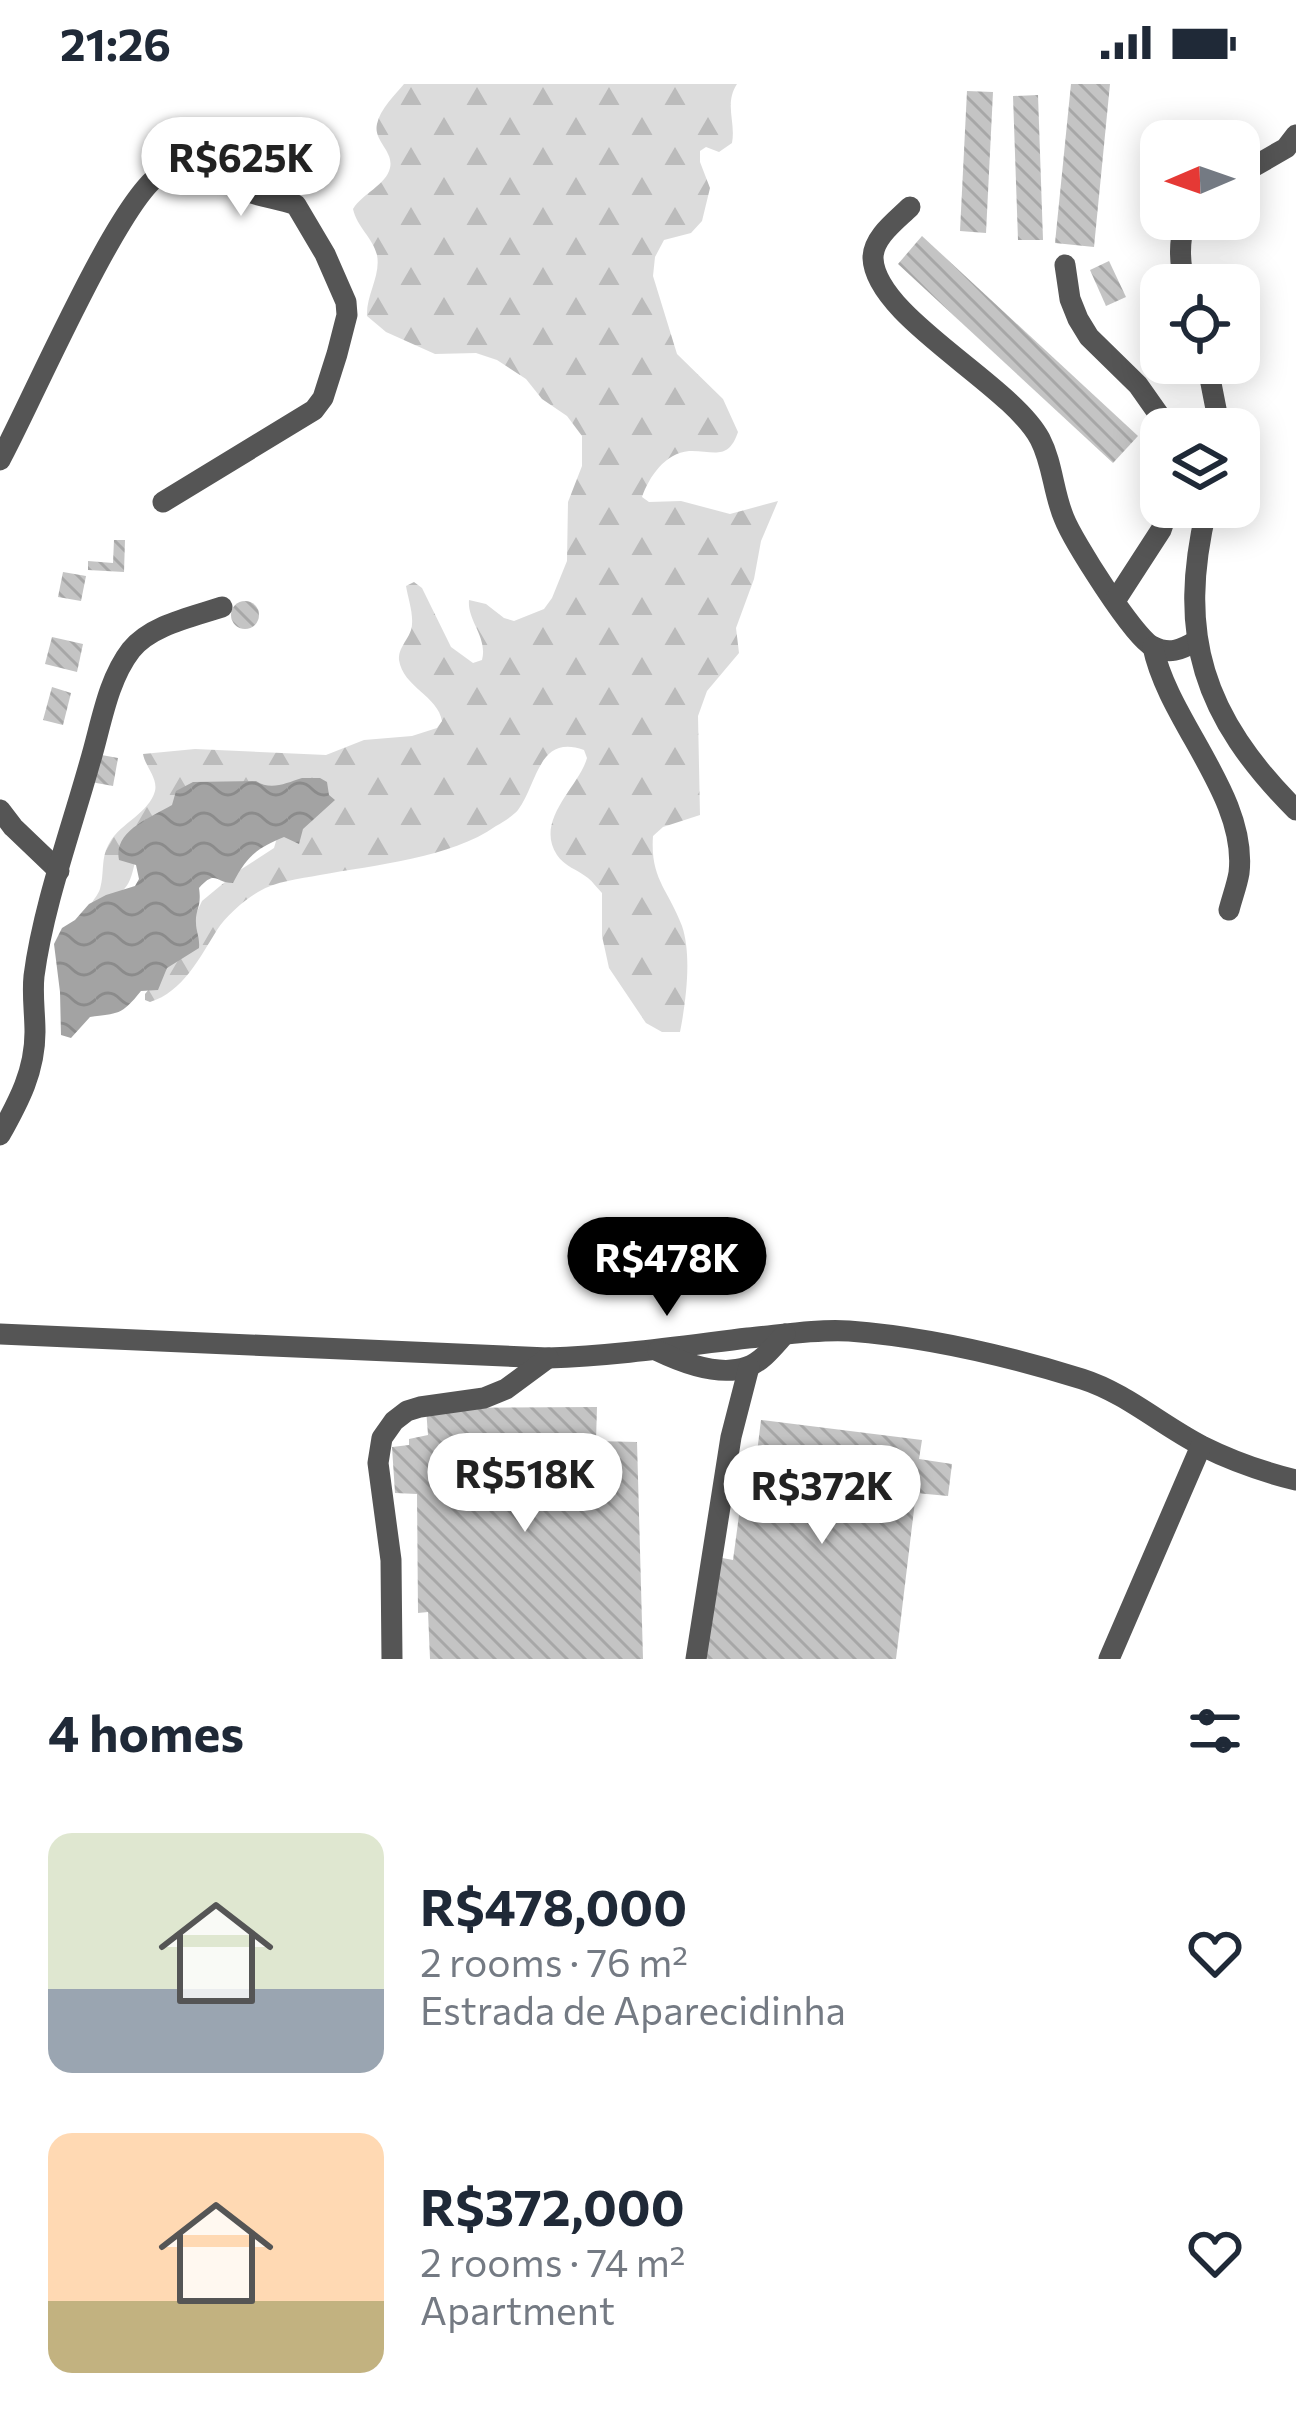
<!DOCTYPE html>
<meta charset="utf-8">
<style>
body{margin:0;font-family:Commissioner,sans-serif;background:#f6f6f7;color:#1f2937;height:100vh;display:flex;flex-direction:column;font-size:45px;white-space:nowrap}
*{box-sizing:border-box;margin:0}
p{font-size:39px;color:#747a83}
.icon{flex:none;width:66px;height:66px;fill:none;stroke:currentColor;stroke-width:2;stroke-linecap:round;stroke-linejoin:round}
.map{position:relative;height:1575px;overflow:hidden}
.sheet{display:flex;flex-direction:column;background:#fff;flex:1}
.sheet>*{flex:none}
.needle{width:78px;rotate:268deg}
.tools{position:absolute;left:1140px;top:36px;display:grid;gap:24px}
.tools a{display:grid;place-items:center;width:120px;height:120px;border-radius:24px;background:#fff;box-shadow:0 6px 30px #0003;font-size:60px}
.price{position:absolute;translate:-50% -102px;padding:0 27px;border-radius:42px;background:#fff;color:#222;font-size:39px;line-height:78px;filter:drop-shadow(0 3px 6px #0008)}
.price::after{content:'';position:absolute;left:50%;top:72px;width:36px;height:27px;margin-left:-18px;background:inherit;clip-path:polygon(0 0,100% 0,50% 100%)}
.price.on{background:#000;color:#fff}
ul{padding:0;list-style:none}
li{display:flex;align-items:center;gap:36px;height:300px;padding:0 48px}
li span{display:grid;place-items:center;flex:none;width:336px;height:240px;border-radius:24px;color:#555}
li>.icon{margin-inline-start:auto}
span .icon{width:144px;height:144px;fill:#fffc;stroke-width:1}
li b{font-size:51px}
h2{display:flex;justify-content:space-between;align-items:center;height:144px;padding:0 48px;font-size:51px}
.status{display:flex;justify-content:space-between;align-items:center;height:84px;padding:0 60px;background:#fff;direction:ltr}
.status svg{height:33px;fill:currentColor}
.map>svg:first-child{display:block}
.forest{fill:url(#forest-firs)}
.water{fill:url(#water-waves)}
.building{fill:url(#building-back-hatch)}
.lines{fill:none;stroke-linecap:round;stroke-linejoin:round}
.minor{stroke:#555;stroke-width:21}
</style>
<div class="status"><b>21:26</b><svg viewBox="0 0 49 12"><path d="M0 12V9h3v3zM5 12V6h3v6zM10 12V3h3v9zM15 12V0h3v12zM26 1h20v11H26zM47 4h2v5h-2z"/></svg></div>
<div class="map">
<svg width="1296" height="1575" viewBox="0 0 1296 1575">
<defs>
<pattern id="forest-firs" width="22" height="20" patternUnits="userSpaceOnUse" patternTransform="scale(3)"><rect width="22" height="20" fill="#dcdcdc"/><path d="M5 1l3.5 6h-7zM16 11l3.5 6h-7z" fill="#bbb"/></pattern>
<pattern id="water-waves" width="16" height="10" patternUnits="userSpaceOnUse" patternTransform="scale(3)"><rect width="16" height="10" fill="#a3a3a3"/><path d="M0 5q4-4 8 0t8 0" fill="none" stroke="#8b8b8b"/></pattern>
<pattern id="building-back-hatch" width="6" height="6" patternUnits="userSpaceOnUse" patternTransform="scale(3)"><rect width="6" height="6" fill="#c4c4c4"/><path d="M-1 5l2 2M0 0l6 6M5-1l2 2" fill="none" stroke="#a7a7a7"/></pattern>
</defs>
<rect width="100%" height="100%" fill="#fff"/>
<path class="forest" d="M 404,0 L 737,0 C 724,20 736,38 732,59 L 719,68 L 706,63 L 700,67 L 700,78 L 710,104 L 702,137 L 691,149 L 664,156 L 655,173 L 653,192 L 677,270 L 723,315 L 738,348 C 728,378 712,366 689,367 C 665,369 649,393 642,413 L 649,418 L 681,417 L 730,430 L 778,417 L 761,457 L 754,495 L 736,544 L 739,569 L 707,607 L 698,632 L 700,731 L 663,743 L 653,752 C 650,795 668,805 682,842 C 692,871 686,918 680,948 L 662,948 L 646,939 L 609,884 L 602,852 L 602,809 C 597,804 593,798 588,794 C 578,786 564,782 557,771 C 534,736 579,703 587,674 L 584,666 C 538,650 538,699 518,726 C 513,732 503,738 496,742 C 451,774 374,781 320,791 C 299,795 276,797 258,808 C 244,816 225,833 217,846 C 200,873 183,908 150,918 L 145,916 L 145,910 L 176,872 L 202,817 L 237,788 L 274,764 L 283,733 L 137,768 C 129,808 128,807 90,822 C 93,816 98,811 100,805 C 105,788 100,774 110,758 C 121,739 149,729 155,707 C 158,694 145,682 143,670 L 195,665 L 326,671 L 364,656 L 412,652 L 437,644 L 442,637 C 438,612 403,603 399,576 C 398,562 412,553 412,540 C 413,528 408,514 406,502 L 414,498 L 422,504 L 451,563 L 473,579 L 482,576 C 488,553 467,537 469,516 L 486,520 L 504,534 L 514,537 L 544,525 L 552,514 L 567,477 L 568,418 L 582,382 L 582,352 L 567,332 L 542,315 L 526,295 L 497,276 L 476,269 L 435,270 L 386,248 L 367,232 C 366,211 381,192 377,171 C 373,154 357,143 353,125 C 363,109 386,101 390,84 C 394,67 373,57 377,40 C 380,25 395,11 404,0 Z"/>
<path class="water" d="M 302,694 L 320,694 L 327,698 L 329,711 L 335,716 L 303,745 L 299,760 L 284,753 C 257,764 247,772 233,799 C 215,799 216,785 199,804 C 202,823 195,826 196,839 C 196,847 200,854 199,864 L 167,884 L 158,906 L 141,907 C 121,932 118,929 90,933 L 71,954 L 61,951 L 60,908 L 54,860 L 62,844 L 75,836 L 89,820 L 106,811 L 135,802 L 139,795 L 136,781 L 119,776 C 113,747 150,734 172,721 L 176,707 L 193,698 L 256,697 C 271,707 286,699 302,694 Z"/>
<g class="building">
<path d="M 1071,0 L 1110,0 L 1094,163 L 1055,159 Z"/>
<path d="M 967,7 L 993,8 L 986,149 L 960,147 Z"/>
<path d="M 1038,11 L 1043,156 L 1018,156 L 1013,12 Z"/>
<path d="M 922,152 L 1138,352 L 1113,379 L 898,180 Z"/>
<path d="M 1109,177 L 1126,213 L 1106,222 L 1090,186 Z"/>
<path d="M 114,456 L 125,456 L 124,488 L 88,486 L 88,477 L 113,479 Z"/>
<path d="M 63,488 L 86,492 L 81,517 L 58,513 Z"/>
<circle cx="245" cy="531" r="14"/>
<path d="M 52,553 L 83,560 L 77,588 L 45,580 Z"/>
<path d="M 52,603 L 71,609 L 63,641 L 43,636 Z"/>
<path d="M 96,670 L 118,674 L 113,702 L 91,698 Z"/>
<path d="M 597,1323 L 596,1357 L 637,1358 L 643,1575 L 430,1575 L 428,1528 L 418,1529 L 417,1410 L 395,1409 L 392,1363 L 409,1361 L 409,1355 L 428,1351 L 426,1324 Z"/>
<path d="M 761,1336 L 922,1356 L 919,1375 L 952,1380 L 948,1412 L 916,1409 L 896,1575 L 705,1575 L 717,1473 L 733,1476 L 740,1424 L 750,1425 Z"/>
</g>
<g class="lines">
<g class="minor">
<path d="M 1239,91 L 1286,64 L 1296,51"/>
<path d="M 910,123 C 897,136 873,153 873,174 C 875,233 1011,300 1040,355 C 1053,380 1053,408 1064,434 C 1073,457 1133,552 1152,562 C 1169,571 1181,566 1196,557"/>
<path d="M 1185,135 C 1179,159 1179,177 1185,201"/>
<path d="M 1065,181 L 1070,215 L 1078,235 L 1089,253 L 1138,301 L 1169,345"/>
<path d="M 1207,279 L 1217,330 L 1217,345"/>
<path d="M 0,376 C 28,326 122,106 163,89 C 192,78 226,100 252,109 C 266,114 281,115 296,121 L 325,170 L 346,218 L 347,231 L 337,270 L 323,314 L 314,326 L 163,418"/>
<path d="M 1207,423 C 1176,551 1203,633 1296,726"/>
<path d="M 1115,517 L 1161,446 L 1169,423"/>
<path d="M 1153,563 C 1168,637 1248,712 1239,789 C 1237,801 1232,814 1229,826"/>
<path d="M 0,726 L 13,743 L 59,787"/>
<path d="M 0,1051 C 19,1017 35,987 35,948 C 35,929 32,911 34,892 C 43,823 71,746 90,678 C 101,642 107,597 131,566 C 151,541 192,533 222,523"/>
<path d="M 0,1250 L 548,1274 C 615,1272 682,1262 748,1254 C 781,1251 816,1245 849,1247 C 927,1253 1008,1272 1082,1295 C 1126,1309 1161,1341 1202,1362 C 1232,1377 1263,1388 1296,1396"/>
<path d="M 658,1267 C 683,1279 719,1293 747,1283 C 762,1278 774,1262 785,1250"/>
<path d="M 392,1575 L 391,1476 L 378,1379 L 382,1354 L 394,1337 L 407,1327 L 420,1323 L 484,1314 L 506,1305 L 548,1274"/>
<path d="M 696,1575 L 731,1353 L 749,1283"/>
<path d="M 1109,1575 L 1201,1362"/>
</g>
</g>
</svg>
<div class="tools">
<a><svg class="needle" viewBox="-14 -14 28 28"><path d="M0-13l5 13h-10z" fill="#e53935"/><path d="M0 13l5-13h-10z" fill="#747a83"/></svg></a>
<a><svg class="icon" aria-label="locate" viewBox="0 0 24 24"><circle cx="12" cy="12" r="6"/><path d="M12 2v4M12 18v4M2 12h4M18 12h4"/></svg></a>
<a><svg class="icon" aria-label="layers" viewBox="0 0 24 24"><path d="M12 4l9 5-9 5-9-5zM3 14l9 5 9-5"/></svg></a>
</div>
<b class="price" style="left:241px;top:135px">R$625K</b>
<b class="price on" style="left:667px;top:1235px">R$478K</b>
<b class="price" style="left:525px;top:1451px">R$518K</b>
<b class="price" style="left:822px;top:1463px">R$372K</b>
</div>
<section class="sheet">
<h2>4 homes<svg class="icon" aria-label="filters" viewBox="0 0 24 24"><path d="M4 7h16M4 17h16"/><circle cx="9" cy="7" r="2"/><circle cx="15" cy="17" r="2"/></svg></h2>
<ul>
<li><span style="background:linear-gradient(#dfe7d0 65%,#9aa5b1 0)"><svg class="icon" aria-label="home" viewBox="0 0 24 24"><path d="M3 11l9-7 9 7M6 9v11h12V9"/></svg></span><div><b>R$478,000</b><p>2 rooms · 76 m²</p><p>Estrada de Aparecidinha</p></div><svg class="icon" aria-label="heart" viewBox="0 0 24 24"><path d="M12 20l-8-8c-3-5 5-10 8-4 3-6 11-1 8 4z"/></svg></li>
<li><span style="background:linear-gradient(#ffd9b3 70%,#c2b280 0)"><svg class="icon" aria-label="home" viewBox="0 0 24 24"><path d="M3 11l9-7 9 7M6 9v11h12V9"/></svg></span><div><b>R$372,000</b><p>2 rooms · 74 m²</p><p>Apartment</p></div><svg class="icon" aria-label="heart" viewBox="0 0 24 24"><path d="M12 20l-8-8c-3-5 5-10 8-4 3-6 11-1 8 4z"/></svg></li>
</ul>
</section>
